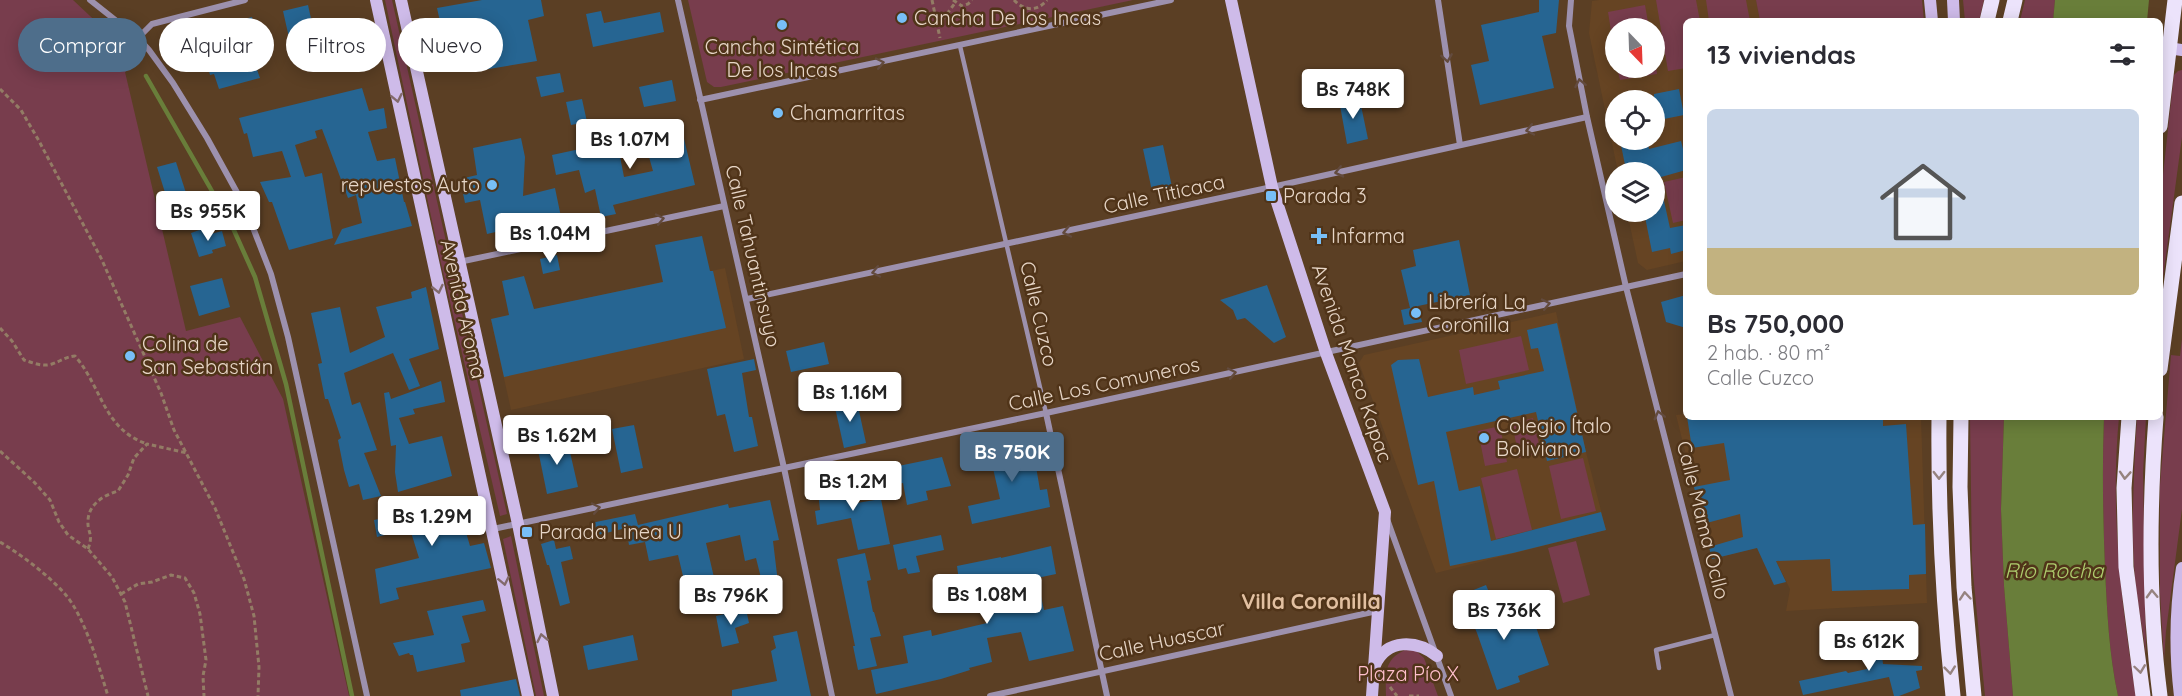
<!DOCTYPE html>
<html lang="es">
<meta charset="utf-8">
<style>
body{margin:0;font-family:Quicksand,sans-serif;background:#f7f7f7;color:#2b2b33;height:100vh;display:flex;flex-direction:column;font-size:22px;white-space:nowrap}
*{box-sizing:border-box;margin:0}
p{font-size:20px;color:#7c7c81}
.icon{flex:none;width:33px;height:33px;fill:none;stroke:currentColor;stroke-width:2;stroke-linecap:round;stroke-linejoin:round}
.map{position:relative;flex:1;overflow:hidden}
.sheet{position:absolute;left:1683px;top:18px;width:480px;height:402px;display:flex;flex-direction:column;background:#fff;border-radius:9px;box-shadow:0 3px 15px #0003}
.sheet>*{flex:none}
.guide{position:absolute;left:18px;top:18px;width:570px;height:54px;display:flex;gap:12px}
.needle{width:39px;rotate:157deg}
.fabs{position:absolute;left:1605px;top:18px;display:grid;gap:12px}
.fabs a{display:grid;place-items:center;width:60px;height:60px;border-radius:50%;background:#fff;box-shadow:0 3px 15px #0003;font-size:30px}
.price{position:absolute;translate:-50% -51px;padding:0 14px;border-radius:6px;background:#fff;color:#222;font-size:20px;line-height:39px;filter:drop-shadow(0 2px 3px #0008)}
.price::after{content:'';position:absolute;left:50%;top:36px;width:18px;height:14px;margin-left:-9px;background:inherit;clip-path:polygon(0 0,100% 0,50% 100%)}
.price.selected{background:#4e6e8b;color:#fff}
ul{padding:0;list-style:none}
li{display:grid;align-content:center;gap:12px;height:318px;padding:0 24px}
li+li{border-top:2px solid #e1e1e2}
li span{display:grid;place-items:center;height:186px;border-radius:9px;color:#555}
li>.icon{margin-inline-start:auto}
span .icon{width:108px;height:108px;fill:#fffc;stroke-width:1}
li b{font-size:26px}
h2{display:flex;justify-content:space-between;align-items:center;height:72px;padding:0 24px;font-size:26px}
.tag{padding:0 21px;border-radius:27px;background:#fff;box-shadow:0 3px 15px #0003;font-size:21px;line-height:54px}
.tag.selected{background:#4e6e8b;color:#fff}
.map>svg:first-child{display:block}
.built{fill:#664423;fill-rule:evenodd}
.green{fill:#783d4d}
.water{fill:#697e3a}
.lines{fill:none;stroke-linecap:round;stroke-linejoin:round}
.stream{stroke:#697e3a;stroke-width:4.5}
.building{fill:#266592}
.path{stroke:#937c65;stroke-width:3;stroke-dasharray:4.5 3;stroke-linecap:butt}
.lane{stroke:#9d91ae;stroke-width:4.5}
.street{stroke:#9d91ae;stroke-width:6}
.secondary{stroke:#cebbe9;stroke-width:12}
.primary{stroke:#ece3fb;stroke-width:15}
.oneway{stroke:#634b3e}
.oneway2{stroke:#826a6c}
.oneway3{stroke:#96837f}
.poi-dot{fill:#78bff7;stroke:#503419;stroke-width:2}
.labels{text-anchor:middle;stroke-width:5;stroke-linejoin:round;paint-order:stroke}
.poi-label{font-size:20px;fill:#e7d6c7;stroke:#503419;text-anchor:start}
.street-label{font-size:20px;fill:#e7d6c7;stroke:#503419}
.park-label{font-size:20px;fill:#ffbfcd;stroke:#503419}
.water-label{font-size:21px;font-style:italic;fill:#aecc6d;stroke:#503419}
.neighbourhood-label{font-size:21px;font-weight:bold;fill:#e2c0a1;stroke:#503419}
</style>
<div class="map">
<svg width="2182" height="696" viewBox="0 0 2182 696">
<rect width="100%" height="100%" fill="#5b3f24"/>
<g class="built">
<path d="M 1599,0 L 1756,0 L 1760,21 L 1686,21 L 1686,261 L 1647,270 L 1638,263 L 1627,212 L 1654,212 L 1654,172 L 1618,172 L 1589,33 L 1592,1 ZM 1616,28 L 1654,28 L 1654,68 L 1616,68 ZM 1616,100 L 1654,100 L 1654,140 L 1616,140 Z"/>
<path d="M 725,268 L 744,359 L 511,410 L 491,319 Z"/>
<path d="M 1556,312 L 1586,452 L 1606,530 L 1436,573 L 1359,363 L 1364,355 Z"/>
<path d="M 1686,414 L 1686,417 L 1921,417 L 1927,603 L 1786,611 L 1790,589 L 1768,545 L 1712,559 L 1676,415 Z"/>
</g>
<g class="green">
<path d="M 0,0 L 73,0 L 138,61 L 125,72 L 186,331 L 240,317 L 283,399 L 349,696 L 0,696 Z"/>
<path d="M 385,0 L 392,0 L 507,514 L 500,516 L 441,263 Z"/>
<path d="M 688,0 L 1133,0 L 721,87 L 714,87 L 707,82 Z"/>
<path d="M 1656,0 L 1696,0 L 1700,21 L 1686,21 L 1686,68 L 1668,71 Z"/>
<path d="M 1706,0 L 1746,0 L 1750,21 L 1709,21 Z"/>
<path d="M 1756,0 L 1922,0 L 1924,21 L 1760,21 Z"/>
<path d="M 1963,0 L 1984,0 L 1979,21 L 1965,21 Z"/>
<path d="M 2025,0 L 2055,0 L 2053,21 L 2020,21 Z"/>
<path d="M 1645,5 L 1649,28 L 1616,28 L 1615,56 L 1608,12 Z"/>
<path d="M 1655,59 L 1657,74 L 1620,80 L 1617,68 L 1654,68 Z"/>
<path d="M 2182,70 L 2182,137 L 2160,300 L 2160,202 L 2174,75 L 2178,71 Z"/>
<path d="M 1686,177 L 1686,220 L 1673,223 L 1664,182 Z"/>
<path d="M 1521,336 L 1529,370 L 1466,384 L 1459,350 Z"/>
<path d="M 2182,339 L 2182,509 L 2166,631 L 2164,660 L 2160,593 L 2160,485 L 2171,355 L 2180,356 Z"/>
<path d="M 1970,417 L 2004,417 L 2001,509 L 2004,586 L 2013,696 L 1985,696 L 1972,563 Z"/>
<path d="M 2104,417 L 2119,417 C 2110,510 2121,604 2136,696 L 2118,696 C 2109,654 2107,611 2105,568 C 2103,518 2102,468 2104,417 Z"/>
<path d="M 2137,417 L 2146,417 L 2143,473 L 2146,654 C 2143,632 2139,611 2136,589 C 2130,532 2134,474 2137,417 Z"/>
<path d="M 1533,418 L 1541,453 L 1519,458 L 1512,423 Z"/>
<path d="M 1500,426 L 1507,462 L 1485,466 L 1478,431 Z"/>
<path d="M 1583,458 L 1596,511 L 1561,519 L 1549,466 Z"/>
<path d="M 1517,469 L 1532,530 L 1496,539 L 1481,478 Z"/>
<path d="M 511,536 L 544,696 L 536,696 L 503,539 Z"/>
<path d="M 1576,541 L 1590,595 L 1563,603 L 1548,548 Z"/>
<path d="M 1405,650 L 1416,651 L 1424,658 L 1438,696 L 1386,696 C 1386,674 1383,660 1405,650 Z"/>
</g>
<g class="water">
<path d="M 2055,0 L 2149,0 L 2147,21 L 2053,21 Z"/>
<path d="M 2004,417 L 2104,417 C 2102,468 2103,518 2105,568 C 2107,611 2109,654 2118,696 L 2013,696 L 2004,586 L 2001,509 Z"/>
</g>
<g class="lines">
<path class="stream" d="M 146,76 L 232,226 L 255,277 L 286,384 L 352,696"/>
</g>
<g class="building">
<path d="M 482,0 L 541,0 L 544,16 L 528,20 L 537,61 L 477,71 L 470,39 L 445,44 L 437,8 Z"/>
<path d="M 1539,0 L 1559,0 L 1556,33 L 1542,36 L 1554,88 L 1480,105 L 1471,65 L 1489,61 L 1481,25 L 1539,12 Z"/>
<path d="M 308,5 L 317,45 L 292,51 L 283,11 Z"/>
<path d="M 601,11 L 604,23 L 660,12 L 664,32 L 593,47 L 586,14 Z"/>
<path d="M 252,17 L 259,51 L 256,52 L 258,63 L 255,64 L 260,78 L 219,89 L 214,74 L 210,75 L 204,53 L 198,56 L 189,34 Z"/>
<path d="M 560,73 L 564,92 L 541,97 L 536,77 Z"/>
<path d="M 672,80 L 676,101 L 644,107 L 639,87 Z"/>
<path d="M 362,88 L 369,111 L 384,108 L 387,128 L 368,132 L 377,161 L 395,158 L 404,202 L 405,202 L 412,226 L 334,245 L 342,229 L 362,223 L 356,195 L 348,198 L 322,129 L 315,131 L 317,138 L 295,145 L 305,177 L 322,173 L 333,238 L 289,250 L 272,202 L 269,202 L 260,182 L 291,177 L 282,151 L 253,157 L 247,133 L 244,134 L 239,118 Z"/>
<path d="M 1679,89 L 1684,115 L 1654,121 L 1654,94 Z"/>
<path d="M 1359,96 L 1368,139 L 1347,144 L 1339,100 Z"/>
<path d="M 582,99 L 587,122 L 571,125 L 566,102 Z"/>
<path d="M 681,126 L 695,185 L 613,205 L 616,214 L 601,217 L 595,189 L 585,193 L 579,170 L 556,175 L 552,155 L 617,141 L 624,177 L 653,171 L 643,136 Z"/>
<path d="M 521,138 L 525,157 L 523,196 L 555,188 L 561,217 L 487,234 L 480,200 L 465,203 L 460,179 L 477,175 L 473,148 Z"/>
<path d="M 1620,140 L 1647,140 L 1649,149 L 1681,141 L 1686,161 L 1686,170 L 1654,179 L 1654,172 L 1636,172 L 1634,164 L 1625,165 Z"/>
<path d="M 1163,145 L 1172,187 L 1152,191 L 1143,149 Z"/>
<path d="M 176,162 L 186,193 L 167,199 L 157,167 Z"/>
<path d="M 1654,183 L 1660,183 L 1670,228 L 1686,225 L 1686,250 L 1671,254 L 1670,248 L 1652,252 L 1644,212 L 1654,212 Z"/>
<path d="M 205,228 L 207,235 L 222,231 L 226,246 L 212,250 L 213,253 L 199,257 L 191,233 Z"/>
<path d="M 702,236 L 710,271 L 713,271 L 726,328 L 504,377 L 491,319 L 509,315 L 502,281 L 524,276 L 534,309 L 663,282 L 655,245 Z"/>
<path d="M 1459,240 L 1470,295 L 1418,306 L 1422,322 L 1404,325 L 1401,310 L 1410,308 L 1401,270 L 1416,266 L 1413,250 Z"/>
<path d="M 557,255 L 560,270 L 543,274 L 540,259 Z"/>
<path d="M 222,278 L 230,307 L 199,316 L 190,286 Z"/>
<path d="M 1267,285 L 1286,337 L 1274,343 L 1245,318 L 1237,320 L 1233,310 L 1220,300 Z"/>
<path d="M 426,287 L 439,349 L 409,359 L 420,386 L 409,390 L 393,353 L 344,373 L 352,405 L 360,402 L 377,450 L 364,453 L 381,496 L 363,500 L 359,484 L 349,487 L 344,470 L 338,440 L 341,438 L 328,399 L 325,399 L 318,364 L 322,363 L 311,313 L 340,307 L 350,353 L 385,337 L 376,307 L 412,298 L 411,292 Z"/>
<path d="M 1686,295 L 1686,328 L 1666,322 L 1661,302 Z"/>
<path d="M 1557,323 L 1586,452 L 1547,461 L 1536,412 L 1446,432 L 1459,491 L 1480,486 L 1491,541 L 1601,512 L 1606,530 L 1513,553 L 1450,566 L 1434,481 L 1418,485 L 1391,365 L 1398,360 L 1419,359 L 1428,397 L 1473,387 L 1474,395 L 1500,389 L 1498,381 L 1544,371 L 1538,348 L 1531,349 L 1527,330 Z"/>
<path d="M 824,342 L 829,364 L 791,372 L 786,351 Z"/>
<path d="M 754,359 L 756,370 L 742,373 L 749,417 L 752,417 L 758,446 L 734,452 L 725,414 L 717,416 L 707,369 Z"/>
<path d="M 441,381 L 445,402 L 413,409 L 415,414 L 399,418 L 409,444 L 442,436 L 452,476 L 398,492 L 395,472 L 396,445 L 391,446 L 384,393 L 389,392 L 391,399 Z"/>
<path d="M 856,397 L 866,443 L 844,448 L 834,403 Z"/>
<path d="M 1687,417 L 1883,417 L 1883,426 L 1906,424 L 1913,525 L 1925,524 L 1926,574 L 1909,575 L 1909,589 L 1832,591 L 1830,559 L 1776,561 L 1786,582 L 1774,585 L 1757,548 L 1712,559 L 1709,547 L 1743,537 L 1740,514 L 1703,524 L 1694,487 L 1730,480 L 1724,443 L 1692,448 Z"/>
<path d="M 634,425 L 643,468 L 621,473 L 612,429 Z"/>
<path d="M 1031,437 L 1040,490 L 1047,489 L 1050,507 L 972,524 L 968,506 L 1000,499 L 992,464 L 989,465 L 985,447 Z"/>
<path d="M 567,439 L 578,487 L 547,494 L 537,445 Z"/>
<path d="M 942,457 L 951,486 L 926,491 L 928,500 L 907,505 L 903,483 L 883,487 L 879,470 Z"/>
<path d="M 853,476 L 857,503 L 881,499 L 890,544 L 858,550 L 851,518 L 817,525 L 815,511 L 820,510 L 817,483 Z"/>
<path d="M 476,497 L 481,518 L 463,522 L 470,546 L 484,543 L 491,568 L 396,588 L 399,599 L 380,604 L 375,569 L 419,558 L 410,529 L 377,537 L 374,520 L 388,517 L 393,529 L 394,515 Z"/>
<path d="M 770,500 L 779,540 L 773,541 L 779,591 L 765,594 L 756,558 L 745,561 L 740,535 L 706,543 L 716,586 L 687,593 L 678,555 L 649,561 L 645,542 L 629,545 L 626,528 L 594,536 L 591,523 L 635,514 L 638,525 L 728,504 L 729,508 Z"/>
<path d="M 941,535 L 944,550 L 916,556 L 920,572 L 908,574 L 906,568 L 898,570 L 893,545 Z"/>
<path d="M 554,540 L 556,549 L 570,546 L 573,559 L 561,562 L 570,603 L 560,606 L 549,565 L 547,565 L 541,544 Z"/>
<path d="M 1051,546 L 1056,574 L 1037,578 L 1044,610 L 1063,606 L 1074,651 L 1029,661 L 1021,632 L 987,638 L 992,662 L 969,668 L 970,670 L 941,679 L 876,694 L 871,670 L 908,663 L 903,636 L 931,630 L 932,636 L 987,623 L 984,606 L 991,604 L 986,574 L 959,581 L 957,566 L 1001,557 L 1001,558 Z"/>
<path d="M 865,553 L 871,580 L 867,581 L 873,612 L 874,612 L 881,636 L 870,638 L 877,666 L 858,670 L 853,646 L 855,646 L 837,559 Z"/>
<path d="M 1486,585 L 1505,631 L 1534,621 L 1549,665 L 1518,676 L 1520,682 L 1497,690 L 1477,633 L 1461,595 Z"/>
<path d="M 483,600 L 486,611 L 462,616 L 470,642 L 461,644 L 465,662 L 417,672 L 413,655 L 410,655 L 409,653 L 399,656 L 393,643 L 434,635 L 427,611 Z"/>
<path d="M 746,609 L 749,623 L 735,628 L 739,643 L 722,647 L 716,616 Z"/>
<path d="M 1879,630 L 1883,664 L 1922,666 L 1922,670 L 1916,671 L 1920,688 L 1899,696 L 1894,696 L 1889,677 L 1803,695 L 1799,681 L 1846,671 L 1848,673 L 1867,669 L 1864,631 Z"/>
<path d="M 797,631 L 811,696 L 732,696 L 732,690 L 777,681 L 771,651 L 776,648 L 773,636 Z"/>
<path d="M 633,635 L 638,660 L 588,670 L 583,646 Z"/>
<path d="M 516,679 L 520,696 L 461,696 L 460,690 Z"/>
</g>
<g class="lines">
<g class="path">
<path d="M 932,0 L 940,38"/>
<path d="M 953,0 L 962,6 L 968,4 L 972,0"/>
<path d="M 1014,0 C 1024,11 1037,12 1047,0"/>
<path d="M 938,26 L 955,3"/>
<path d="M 0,89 L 21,110 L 39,141 L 101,258 L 161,393 L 174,430 L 215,508 L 244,579 L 254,616 L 259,667 L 258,696"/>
<path d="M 0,328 L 12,341 L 24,360 C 33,363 43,367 52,364 C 61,361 65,357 75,356 C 102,387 103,429 147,444"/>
<path d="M 0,451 L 34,482 L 50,500 L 59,522 L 68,535 L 88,549 L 112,577 L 125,602 L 148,696"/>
<path d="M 0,542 C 23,556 47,574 65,594 C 85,617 99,667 108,696"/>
<path d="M 88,549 C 94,533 87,533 88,520 C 89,504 104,495 118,491 L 128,475 L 134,458 L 147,444 L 187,453"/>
<path d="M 121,594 L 138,584 L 152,582 L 171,575 L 185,578 L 194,593 L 200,614 L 206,660 L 203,676 L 204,696"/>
<path d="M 1390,687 L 1397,696"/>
<path d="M 1409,696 L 1419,696"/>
</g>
<g class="lane">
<path d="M 960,46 L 1046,413"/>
<path d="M 1659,668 L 1656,650 L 1715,635"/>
</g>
<g class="street">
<path d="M 90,0 L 138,38 L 149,50 L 173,83 L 207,138 L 245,207 L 271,274 L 288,337 L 367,696"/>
<path d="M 678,0 L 784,468 L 832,696"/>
<path d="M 1438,0 L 1460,145"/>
<path d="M 1571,0 L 1569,26 L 1587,117 L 1626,287 L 1731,696"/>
<path d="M 138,38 L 152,24 L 245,0"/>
<path d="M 700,100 L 1171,0"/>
<path d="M 459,262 L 724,206"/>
<path d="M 747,299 L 1272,187 L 1587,117"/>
<path d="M 1046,413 L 1107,696"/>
<path d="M 1387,519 L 1451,696"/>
<path d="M 493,529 L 1046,413 L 1686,274"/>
<path d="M 990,696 L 1377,611"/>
</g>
<g class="secondary">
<path d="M 376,0 L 528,696"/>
<path d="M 401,0 L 518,524 L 553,696"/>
<path d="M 1231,0 L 1272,187 L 1326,353 L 1385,512 L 1372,696"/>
<path d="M 1930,0 L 1932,21"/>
<path d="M 1953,0 L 1954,21"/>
<path d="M 2168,48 L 2182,50"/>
<path d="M 1375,665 C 1387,638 1417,640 1437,656"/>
<path d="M 2180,696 C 2175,654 2175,611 2182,568"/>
</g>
<g class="primary">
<path d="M 1987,21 L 1992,0"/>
<path d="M 2010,21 L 2015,0"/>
<path d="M 2160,126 L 2175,0"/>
<path d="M 2160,369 L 2182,203"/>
<path d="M 1939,417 C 1938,511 1943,603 1953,696"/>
<path d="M 1961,417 L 1960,487 L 1964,587 L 1974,696"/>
<path d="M 2129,417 L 2124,488 L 2126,567 L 2143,696"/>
<path d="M 2156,417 C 2149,511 2148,603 2160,696"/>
</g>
</g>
<defs><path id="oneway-chevron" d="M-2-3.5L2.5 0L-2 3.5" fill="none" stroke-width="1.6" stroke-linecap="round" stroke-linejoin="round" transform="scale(1.5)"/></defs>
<g class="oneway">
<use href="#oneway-chevron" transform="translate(1447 58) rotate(81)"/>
<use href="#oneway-chevron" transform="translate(880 63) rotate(-12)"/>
<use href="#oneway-chevron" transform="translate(1580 83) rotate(-101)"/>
<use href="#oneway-chevron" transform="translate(1530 130) rotate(168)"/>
<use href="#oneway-chevron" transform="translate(1339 172) rotate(167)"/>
<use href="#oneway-chevron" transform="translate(660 219) rotate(-12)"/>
<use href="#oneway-chevron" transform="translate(1067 232) rotate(168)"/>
<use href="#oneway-chevron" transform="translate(876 272) rotate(168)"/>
<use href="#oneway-chevron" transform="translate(1546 304) rotate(-12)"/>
<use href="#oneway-chevron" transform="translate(1232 373) rotate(-12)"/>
<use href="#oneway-chevron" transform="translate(1659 415) rotate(-104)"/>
<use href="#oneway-chevron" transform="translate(596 508) rotate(-12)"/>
</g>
<g class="oneway2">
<use href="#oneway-chevron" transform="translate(397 98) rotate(78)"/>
<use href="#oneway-chevron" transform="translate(438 289) rotate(77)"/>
<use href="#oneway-chevron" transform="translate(504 581) rotate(78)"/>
<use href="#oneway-chevron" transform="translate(542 638) rotate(-102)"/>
</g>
<g class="oneway3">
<use href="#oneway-chevron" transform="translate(1939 475) rotate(90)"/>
<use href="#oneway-chevron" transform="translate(2125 475) rotate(94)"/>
<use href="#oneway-chevron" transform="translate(2152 594) rotate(-92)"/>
<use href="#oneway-chevron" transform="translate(1965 596) rotate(-95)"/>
<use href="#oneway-chevron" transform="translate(2140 669) rotate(82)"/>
<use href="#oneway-chevron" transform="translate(1950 670) rotate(84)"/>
</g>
<g class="poi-dot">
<circle cx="902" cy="18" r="6"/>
<circle cx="782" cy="25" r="6"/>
<circle cx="778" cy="113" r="6"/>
<circle cx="492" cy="185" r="6"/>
<rect x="1265" y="190" width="12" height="12" rx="3"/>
<path d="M1316 227h6v6h6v6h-6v6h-6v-6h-6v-6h6z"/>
<circle cx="1416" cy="313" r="6"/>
<circle cx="130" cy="356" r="6"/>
<circle cx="1484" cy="438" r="6"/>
<rect x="521" y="526" width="12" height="12" rx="3"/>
</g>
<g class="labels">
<g class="poi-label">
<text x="914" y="25">Cancha De los Incas</text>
<text x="782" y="54" text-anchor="middle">Cancha Sintética<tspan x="782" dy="23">De los Incas</tspan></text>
<text x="790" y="120">Chamarritas</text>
<text x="480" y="192" text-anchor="end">repuestos Auto</text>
<text x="1283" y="203">Parada 3</text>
<text x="1331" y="243">Infarma</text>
<text x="1428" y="309">Librería La<tspan x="1428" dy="23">Coronilla</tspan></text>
<text x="142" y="351">Colina de<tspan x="142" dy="23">San Sebastián</tspan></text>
<text x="1496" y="433">Colegio Ítalo<tspan x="1496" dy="23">Boliviano</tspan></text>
<text x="539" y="539">Parada Linea U</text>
</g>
<g class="street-label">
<text transform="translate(1164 194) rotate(-12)" y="7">Calle Titicaca</text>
<text transform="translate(753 256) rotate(77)" y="7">Calle Tahuantinsuyo</text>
<text transform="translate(463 309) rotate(77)" y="7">Avenida Aroma</text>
<text transform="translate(1039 314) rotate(77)" y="7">Calle Cuzco</text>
<text transform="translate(1352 363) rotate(71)" y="7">Avenida Manco Kapac</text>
<text transform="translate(1104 384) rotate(-12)" y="7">Calle Los Comuneros</text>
<text transform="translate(1703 520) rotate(76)" y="7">Calle Mama Ocllo</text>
<text transform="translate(1162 641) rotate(-12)" y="7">Calle Huascar</text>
</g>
<g class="park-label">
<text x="1408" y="681">Plaza Pío X</text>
</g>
<g class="water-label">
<text x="2054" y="578">Río Rocha</text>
</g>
<g class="neighbourhood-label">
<text x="1311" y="609">Villa Coronilla</text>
</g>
</g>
</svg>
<div class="fabs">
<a><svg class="needle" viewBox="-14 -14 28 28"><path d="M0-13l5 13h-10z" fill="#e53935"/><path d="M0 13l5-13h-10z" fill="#7c7c81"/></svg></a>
<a><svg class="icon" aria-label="locate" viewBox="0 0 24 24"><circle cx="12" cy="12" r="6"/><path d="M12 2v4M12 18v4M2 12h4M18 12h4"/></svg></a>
<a><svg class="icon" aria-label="layers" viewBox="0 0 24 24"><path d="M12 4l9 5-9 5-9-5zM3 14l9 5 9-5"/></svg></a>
</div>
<b class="price" style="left:1353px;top:120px">Bs 748K</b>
<b class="price" style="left:630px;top:170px">Bs 1.07M</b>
<b class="price" style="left:208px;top:242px">Bs 955K</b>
<b class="price" style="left:550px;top:264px">Bs 1.04M</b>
<b class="price" style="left:850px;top:423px">Bs 1.16M</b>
<b class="price" style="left:557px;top:466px">Bs 1.62M</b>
<b class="price selected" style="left:1012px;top:483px">Bs 750K</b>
<b class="price" style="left:853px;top:512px">Bs 1.2M</b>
<b class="price" style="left:432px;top:547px">Bs 1.29M</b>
<b class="price" style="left:987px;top:625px">Bs 1.08M</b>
<b class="price" style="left:731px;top:626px">Bs 796K</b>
<b class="price" style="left:1504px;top:641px">Bs 736K</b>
<b class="price" style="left:1869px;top:672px">Bs 612K</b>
<div class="guide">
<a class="tag selected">Comprar</a>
<a class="tag">Alquilar</a>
<a class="tag">Filtros</a>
<a class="tag">Nuevo</a>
</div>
<section class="sheet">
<h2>13 viviendas<svg class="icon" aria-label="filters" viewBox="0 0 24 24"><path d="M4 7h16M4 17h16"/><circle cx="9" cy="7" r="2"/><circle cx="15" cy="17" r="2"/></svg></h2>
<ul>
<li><span style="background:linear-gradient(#c9d6e8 75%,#c2b280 0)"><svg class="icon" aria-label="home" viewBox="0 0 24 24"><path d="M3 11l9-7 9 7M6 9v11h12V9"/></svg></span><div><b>Bs 750,000</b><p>2 hab. · 80 m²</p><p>Calle Cuzco</p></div></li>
</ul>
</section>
</div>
